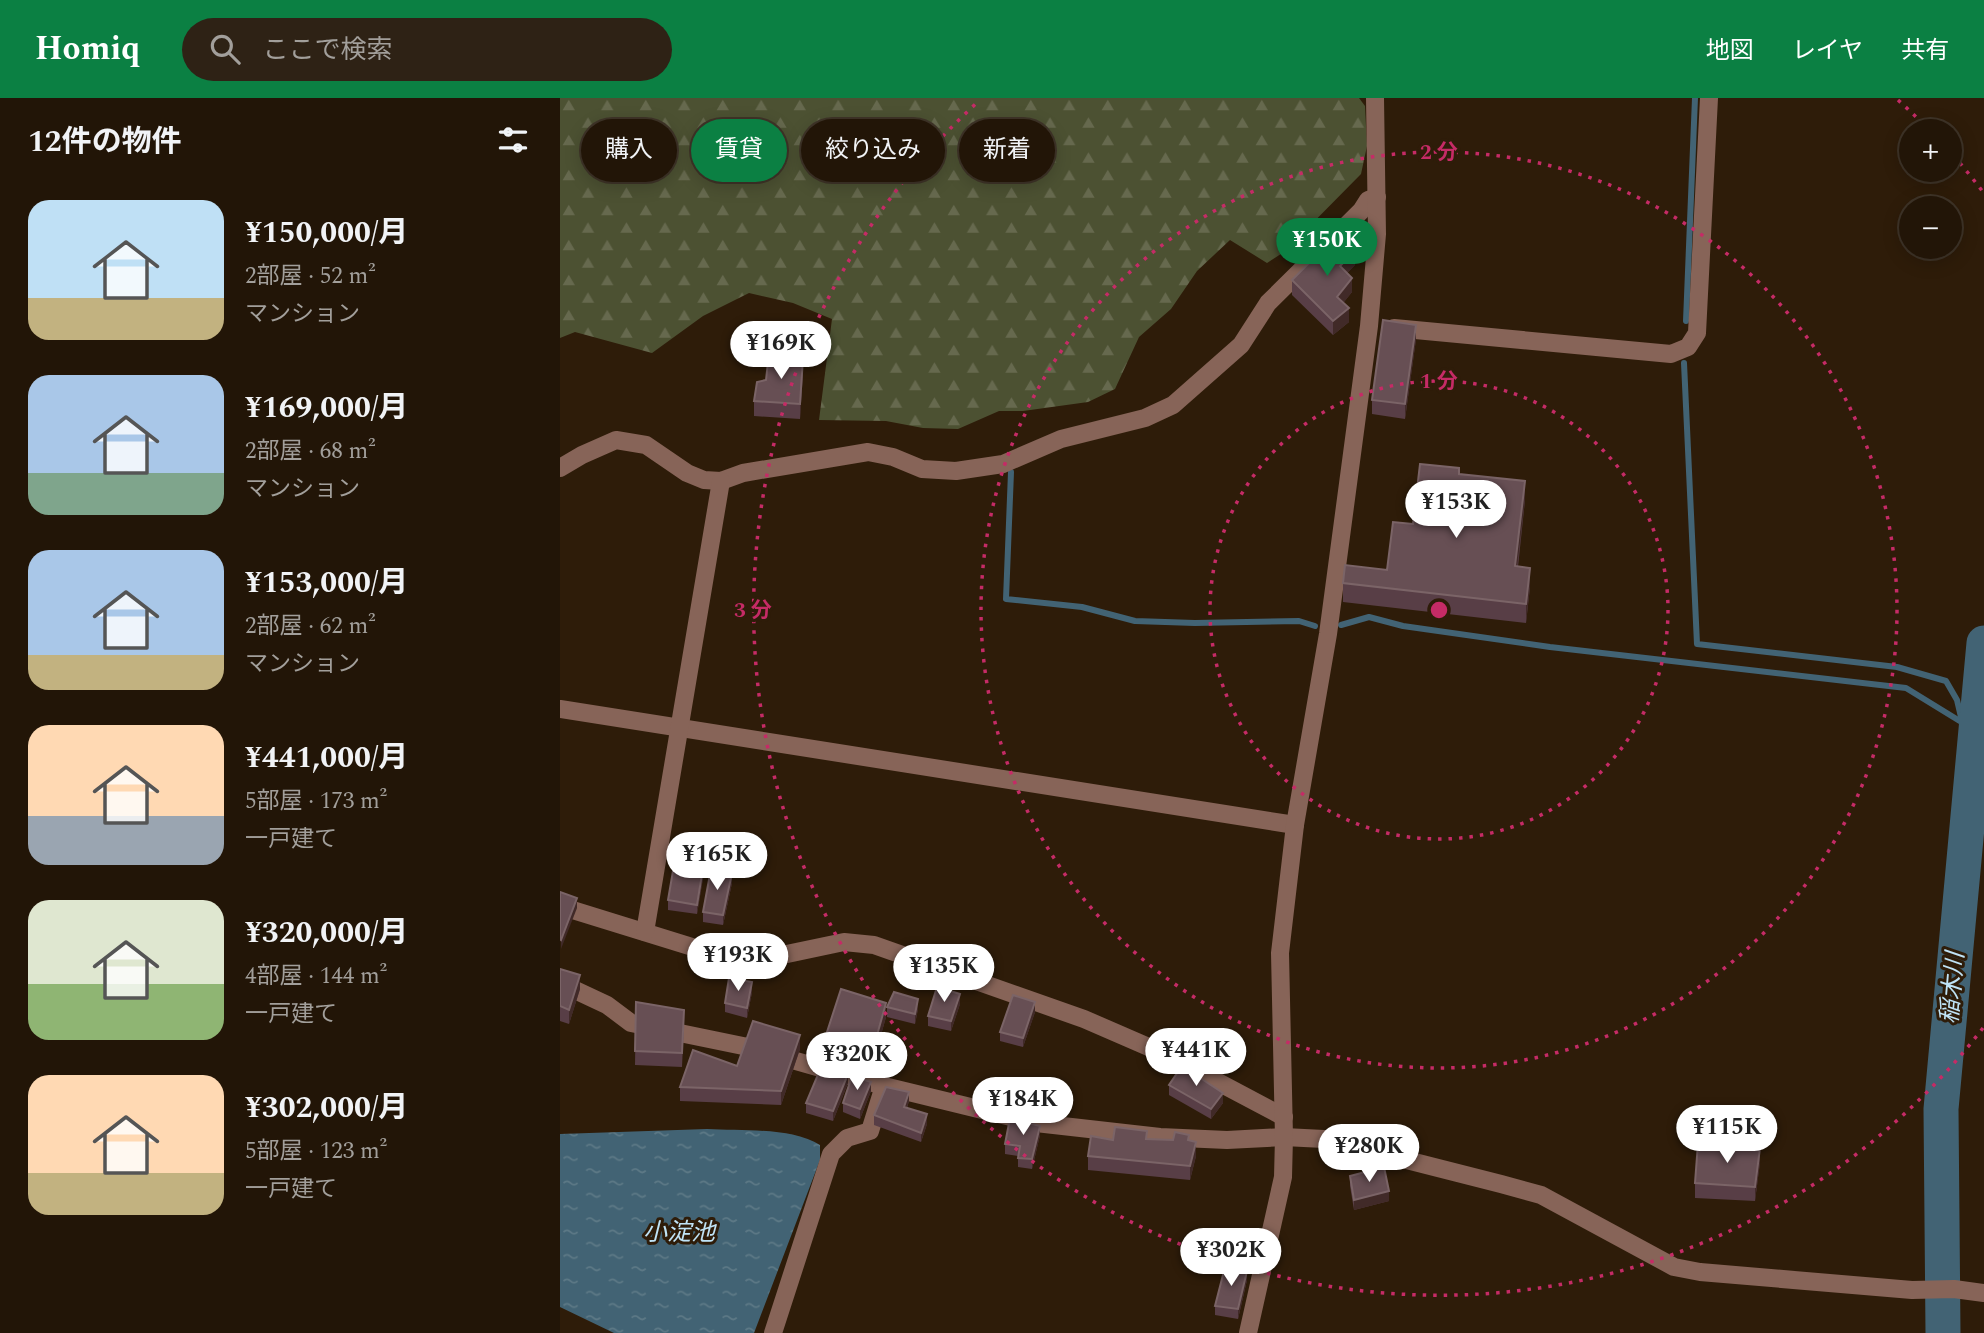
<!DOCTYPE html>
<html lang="ja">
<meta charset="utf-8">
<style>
body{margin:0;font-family:Spectral,"Noto Sans JP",serif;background:#2e2215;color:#f1f3f6;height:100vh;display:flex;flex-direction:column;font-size:26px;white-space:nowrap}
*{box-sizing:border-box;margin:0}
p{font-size:23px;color:#a29f9b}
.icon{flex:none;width:38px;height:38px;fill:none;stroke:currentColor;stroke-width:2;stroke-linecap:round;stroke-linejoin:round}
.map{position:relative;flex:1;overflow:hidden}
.details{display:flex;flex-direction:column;background:#221507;width:560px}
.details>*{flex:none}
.guide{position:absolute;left:21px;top:21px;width:665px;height:63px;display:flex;gap:14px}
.fabs{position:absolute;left:1339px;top:21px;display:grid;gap:14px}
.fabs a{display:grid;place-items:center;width:63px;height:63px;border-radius:50%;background:#221507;box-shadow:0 4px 18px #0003,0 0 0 2px #3f3428;font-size:35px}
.price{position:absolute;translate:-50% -60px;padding:0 16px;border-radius:24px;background:#fff;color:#222;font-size:23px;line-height:46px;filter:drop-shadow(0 2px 4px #0008)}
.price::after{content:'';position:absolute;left:50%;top:42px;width:21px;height:16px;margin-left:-10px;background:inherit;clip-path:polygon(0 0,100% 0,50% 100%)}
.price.active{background:#0b8043;color:#fff}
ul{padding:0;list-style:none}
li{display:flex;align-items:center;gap:21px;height:175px;padding:0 28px}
li span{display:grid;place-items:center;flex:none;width:196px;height:140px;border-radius:21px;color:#555}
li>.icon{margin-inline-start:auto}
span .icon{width:84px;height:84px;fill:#fffc;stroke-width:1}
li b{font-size:30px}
h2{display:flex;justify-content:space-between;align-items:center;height:84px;padding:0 28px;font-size:30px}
.chip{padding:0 24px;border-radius:32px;background:#221507;box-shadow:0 4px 18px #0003,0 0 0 2px #3f3428;font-size:24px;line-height:63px}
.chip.active{background:#0b8043;color:#fff}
header{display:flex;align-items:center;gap:42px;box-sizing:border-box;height:98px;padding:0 35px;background:#0b8043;color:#fff}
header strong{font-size:33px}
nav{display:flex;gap:38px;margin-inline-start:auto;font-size:24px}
.search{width:490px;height:63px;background:#2e2215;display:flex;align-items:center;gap:18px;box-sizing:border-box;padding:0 24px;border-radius:38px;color:#a29f9b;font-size:26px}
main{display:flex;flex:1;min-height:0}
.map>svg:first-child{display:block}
.forest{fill:url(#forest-firs)}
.water{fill:url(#water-ripples)}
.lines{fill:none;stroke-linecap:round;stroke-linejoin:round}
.stream{stroke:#426374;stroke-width:6}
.river{stroke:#426374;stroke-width:35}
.minor{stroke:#876458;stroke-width:18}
.wall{fill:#583e46}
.shaded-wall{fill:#412a28}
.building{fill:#674f54;stroke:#7b6467;stroke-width:2}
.ring{fill:none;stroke:#c52b66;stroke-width:3.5;stroke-dasharray:3.5 7}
.labels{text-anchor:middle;stroke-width:6;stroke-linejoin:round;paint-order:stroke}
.water-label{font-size:24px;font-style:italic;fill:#c0e4f7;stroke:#2e1c09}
.centre{fill:#c52b66;stroke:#2e1c09;stroke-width:3.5}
.ring-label{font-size:21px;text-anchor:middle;font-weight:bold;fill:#c52b66;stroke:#2e1c09;stroke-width:6;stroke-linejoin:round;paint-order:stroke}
</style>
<header>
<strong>Homiq</strong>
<div class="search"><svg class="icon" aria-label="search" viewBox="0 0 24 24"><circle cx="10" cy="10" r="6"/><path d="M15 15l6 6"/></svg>ここで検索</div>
<nav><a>地図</a><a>レイヤ</a><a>共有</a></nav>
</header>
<main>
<section class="details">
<h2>12件の物件<svg class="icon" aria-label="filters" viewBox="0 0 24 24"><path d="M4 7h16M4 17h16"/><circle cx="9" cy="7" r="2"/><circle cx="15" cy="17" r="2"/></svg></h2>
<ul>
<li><span style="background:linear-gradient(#bfe0f5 70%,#c2b280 0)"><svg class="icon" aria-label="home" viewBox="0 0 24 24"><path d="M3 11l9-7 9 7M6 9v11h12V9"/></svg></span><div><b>¥150,000/月</b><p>2部屋 · 52 m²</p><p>マンション</p></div></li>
<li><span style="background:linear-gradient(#a9c7e8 70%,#7fa58c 0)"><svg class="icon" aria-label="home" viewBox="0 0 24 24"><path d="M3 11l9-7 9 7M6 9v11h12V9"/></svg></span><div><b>¥169,000/月</b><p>2部屋 · 68 m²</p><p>マンション</p></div></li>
<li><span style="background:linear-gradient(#a9c7e8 75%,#c2b280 0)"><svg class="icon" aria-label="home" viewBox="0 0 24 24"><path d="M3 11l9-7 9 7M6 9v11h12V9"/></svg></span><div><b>¥153,000/月</b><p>2部屋 · 62 m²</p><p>マンション</p></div></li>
<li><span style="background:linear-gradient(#ffd9b3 65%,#9aa5b1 0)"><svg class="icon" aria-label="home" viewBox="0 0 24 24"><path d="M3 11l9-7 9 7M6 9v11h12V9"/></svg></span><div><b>¥441,000/月</b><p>5部屋 · 173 m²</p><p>一戸建て</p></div></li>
<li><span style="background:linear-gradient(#dfe7d0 60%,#8fb573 0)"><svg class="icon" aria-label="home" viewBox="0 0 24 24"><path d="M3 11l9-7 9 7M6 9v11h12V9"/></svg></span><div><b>¥320,000/月</b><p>4部屋 · 144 m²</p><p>一戸建て</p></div></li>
<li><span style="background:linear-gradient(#ffd9b3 70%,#c2b280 0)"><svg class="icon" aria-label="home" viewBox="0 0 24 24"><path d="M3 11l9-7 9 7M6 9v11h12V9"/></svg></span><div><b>¥302,000/月</b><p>5部屋 · 123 m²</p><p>一戸建て</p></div></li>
</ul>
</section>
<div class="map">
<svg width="1424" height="1235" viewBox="0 0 1424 1235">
<defs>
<pattern id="forest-firs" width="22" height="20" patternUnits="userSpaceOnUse" patternTransform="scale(1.75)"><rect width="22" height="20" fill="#4c5132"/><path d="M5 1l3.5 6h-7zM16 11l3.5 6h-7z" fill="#66694e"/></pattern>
<pattern id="water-ripples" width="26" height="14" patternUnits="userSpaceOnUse" patternTransform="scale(1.75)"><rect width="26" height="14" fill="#426374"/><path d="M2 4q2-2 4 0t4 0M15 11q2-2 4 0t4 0" fill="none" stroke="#5d7986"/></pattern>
</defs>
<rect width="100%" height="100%" fill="#2e1c09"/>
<path class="forest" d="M 0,0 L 799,0 L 805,8 L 807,48 L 801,76 L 724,154 L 707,165 L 670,142 L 637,173 L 611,211 L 579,239 L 555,291 L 528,304 L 463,313 L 439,313 L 398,331 L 363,330 L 326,323 L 259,322 L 272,221 L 233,205 L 189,195 L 143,218 L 92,255 L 15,234 L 0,240 Z"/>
<path class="water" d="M 147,1031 C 181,1033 232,1029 260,1047 L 260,1062 L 194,1235 L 54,1235 L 0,1209 L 0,1036 Z"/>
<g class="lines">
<g class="stream">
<path d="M 1126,223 L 1135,0"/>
<path d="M 1124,265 L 1137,546 L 1337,569 L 1386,583 L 1397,602 L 1412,666"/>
<path d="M 451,374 L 446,501 L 522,509 L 575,523 L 635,525 L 739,523 L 755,528"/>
<path d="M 781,527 L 809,519 L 843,528 L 990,549 L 1346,590 L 1403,625"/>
</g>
<path class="river" d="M 1383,1235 L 1381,1011 L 1424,545"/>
<g class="minor">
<path d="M 834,230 L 1111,256 L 1128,249 L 1137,235 L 1149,0"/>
<path d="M 0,370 L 22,357 L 56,342 L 86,347 L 127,375 L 144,382 L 161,383 L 183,375 L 308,354 L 333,359 L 362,371 L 396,373 L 443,366 L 501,341 L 585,320 L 613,307 L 681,247 L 708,205 L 801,113 L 808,102 L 817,99"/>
<path d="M 0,611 L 735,727"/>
<path d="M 0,808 L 184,865 L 284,844 L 314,847 L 524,921 L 607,957 L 724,1019"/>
<path d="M 85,834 L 161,383"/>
<path d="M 0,885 L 47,907 L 71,925 L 183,948 L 324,988 L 476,1025 L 600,1039 L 667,1042 L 724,1039 L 764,1041 L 941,1086 L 981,1097 L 1114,1169 L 1140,1174 L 1352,1192 L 1394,1191 L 1424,1195"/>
<path d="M 213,1235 L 271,1056 L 287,1040 L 310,1033 L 324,988"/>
<path d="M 688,1235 L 723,1079 L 724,1039 L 720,855 L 735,727 L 768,536 L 809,228 L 817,136 L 815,0"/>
</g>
</g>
<g class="wall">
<path d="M 795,167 L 787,175 L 792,194 L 783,205 L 789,224 L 773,237 L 732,197 L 732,182 Z"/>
<path d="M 856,241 L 845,321 L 812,316 L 812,302 Z"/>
<path d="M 243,274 L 240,321 L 194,318 L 194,303 Z"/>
<path d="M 899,376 L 965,402 L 958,469 L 970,489 L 966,525 L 783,504 L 783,485 L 827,472 L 853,426 Z"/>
<path d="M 143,780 L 137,816 L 108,812 L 108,802 Z"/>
<path d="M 172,785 L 163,827 L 143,824 L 143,814 Z"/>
<path d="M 0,871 L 20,891 L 9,926 L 0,923 Z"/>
<path d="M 192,894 L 187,920 L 165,914 L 165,905 Z"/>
<path d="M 76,904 L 124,926 L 122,969 L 75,967 Z"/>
<path d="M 400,906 L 391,933 L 368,928 L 368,918 Z"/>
<path d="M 327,909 L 358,911 L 355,926 L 327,919 Z"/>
<path d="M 475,914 L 463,949 L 440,943 L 440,934 Z"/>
<path d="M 326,919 L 314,962 L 267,948 L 267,934 Z"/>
<path d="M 240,951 L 221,1007 L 120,1003 L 120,989 L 177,968 Z"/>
<path d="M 288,985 L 273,1023 L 246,1015 L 246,1005 Z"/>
<path d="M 609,987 L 663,1005 L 651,1021 L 609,997 Z"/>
<path d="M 311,993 L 300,1021 L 283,1014 L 283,1005 Z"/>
<path d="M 349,1003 L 347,1010 L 367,1026 L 361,1044 L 314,1027 L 314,1017 Z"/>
<path d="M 480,1037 L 472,1071 L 458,1069 L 458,1058 L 445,1056 L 445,1046 Z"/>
<path d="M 587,1041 L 629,1042 L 636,1058 L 630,1082 L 528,1072 L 528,1058 Z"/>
<path d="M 1200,1064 L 1195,1103 L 1135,1100 L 1135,1085 Z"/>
<path d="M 790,1078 L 829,1103 L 794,1112 L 790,1088 Z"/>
<path d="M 687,1182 L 678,1221 L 655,1217 L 655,1208 Z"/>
</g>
<g class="shaded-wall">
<path d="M 795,153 L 795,167 L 780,182 L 780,168 Z"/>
<path d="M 792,180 L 792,194 L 777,213 L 777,199 Z"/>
<path d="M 789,210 L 789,224 L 773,237 L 773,223 Z"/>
<path d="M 856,227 L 856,241 L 845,321 L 845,306 Z"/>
<path d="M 243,260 L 243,274 L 240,321 L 240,306 Z"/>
<path d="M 965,383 L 965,402 L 955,487 L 955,468 Z"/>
<path d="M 970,470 L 970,489 L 966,525 L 966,506 Z"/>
<path d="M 143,770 L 143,780 L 137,816 L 137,807 Z"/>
<path d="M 172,775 L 172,785 L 163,827 L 163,817 Z"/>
<path d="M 17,800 L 17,810 L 1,851 L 1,842 Z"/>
<path d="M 20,877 L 20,891 L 9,926 L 9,912 Z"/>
<path d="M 192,884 L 192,894 L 187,920 L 187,910 Z"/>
<path d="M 400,896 L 400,906 L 391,933 L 391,923 Z"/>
<path d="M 358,901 L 358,911 L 355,926 L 355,916 Z"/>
<path d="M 475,904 L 475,914 L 463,949 L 463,940 Z"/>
<path d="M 326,905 L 326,919 L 314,962 L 314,948 Z"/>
<path d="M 240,937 L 240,951 L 221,1007 L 221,993 Z"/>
<path d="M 288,976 L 288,985 L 273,1023 L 273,1013 Z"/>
<path d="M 311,984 L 311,993 L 300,1021 L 300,1011 Z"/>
<path d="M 349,994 L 349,1003 L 344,1018 L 344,1009 Z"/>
<path d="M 663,995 L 663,1005 L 651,1021 L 651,1011 Z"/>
<path d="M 367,1016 L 367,1026 L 361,1044 L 361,1035 Z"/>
<path d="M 480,1028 L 480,1037 L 472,1071 L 472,1061 Z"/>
<path d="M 636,1044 L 636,1058 L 630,1082 L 630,1068 Z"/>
<path d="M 1200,1050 L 1200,1064 L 1195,1103 L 1195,1089 Z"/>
<path d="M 829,1093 L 829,1103 L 794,1112 L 794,1102 Z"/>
<path d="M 687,1173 L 687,1182 L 678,1221 L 678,1211 Z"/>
</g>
<g class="building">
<path d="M 778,136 L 795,153 L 780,168 L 792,180 L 777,199 L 789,210 L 773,223 L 732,182 Z"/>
<path d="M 823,222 L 856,227 L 845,306 L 812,302 Z"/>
<path d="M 209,255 L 243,260 L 240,306 L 194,303 L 197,284 L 206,282 Z"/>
<path d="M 860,366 L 899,370 L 899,376 L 965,383 L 955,468 L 970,470 L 966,506 L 783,485 L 785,467 L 827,472 L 833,424 L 853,426 Z"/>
<path d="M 114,767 L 143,770 L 137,807 L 108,802 Z"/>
<path d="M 151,771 L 172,775 L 163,817 L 143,814 Z"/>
<path d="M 0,794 L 17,800 L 1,842 L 0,841 Z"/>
<path d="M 0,871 L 20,877 L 9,912 L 0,908 Z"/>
<path d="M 169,880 L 192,884 L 187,910 L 165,905 Z"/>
<path d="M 377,889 L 400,896 L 391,923 L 368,918 Z"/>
<path d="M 281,891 L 326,905 L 314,948 L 267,934 Z"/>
<path d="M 334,894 L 358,901 L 355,916 L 327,909 Z"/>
<path d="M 453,897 L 475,904 L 463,940 L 440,934 Z"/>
<path d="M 76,904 L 124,912 L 122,955 L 75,953 Z"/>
<path d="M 193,923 L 240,937 L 221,993 L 120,989 L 133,952 L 177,968 Z"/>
<path d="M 262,967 L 288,976 L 273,1013 L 246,1005 Z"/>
<path d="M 622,968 L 663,995 L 651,1011 L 609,987 Z"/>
<path d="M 292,978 L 311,984 L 300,1011 L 283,1005 Z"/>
<path d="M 326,989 L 349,994 L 344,1009 L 367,1016 L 361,1035 L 314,1017 Z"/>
<path d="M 450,1020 L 480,1028 L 472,1061 L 458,1060 L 460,1048 L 445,1046 Z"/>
<path d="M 555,1029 L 587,1033 L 586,1041 L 613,1042 L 615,1034 L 629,1037 L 628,1042 L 636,1044 L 630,1068 L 528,1058 L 531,1038 L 553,1042 Z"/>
<path d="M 1138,1045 L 1200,1050 L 1195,1089 L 1135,1085 Z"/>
<path d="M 824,1069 L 829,1093 L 794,1102 L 790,1078 Z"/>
<path d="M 665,1169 L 687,1173 L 678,1211 L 655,1208 Z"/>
</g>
<g class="ring">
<circle cx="879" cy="512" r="229"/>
<circle cx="879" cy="512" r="458"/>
<path d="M1423 930A686 686 0 1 1 420 2M1338 2A686 686 0 0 1 1368 31M1393 57A686 686 0 0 1 1423 94"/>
</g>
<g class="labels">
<g class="water-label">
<text transform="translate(1392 890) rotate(-85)" y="8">稲木川</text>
<text x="119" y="1142">小淀池</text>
</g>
</g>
<circle cx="879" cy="512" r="10" class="centre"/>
<g class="ring-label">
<text x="879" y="61">2 分</text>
<text x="879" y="290">1 分</text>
<text x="193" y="519">3 分</text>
</g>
</svg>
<div class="fabs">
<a>+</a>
<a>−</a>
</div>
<b class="price active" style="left:767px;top:180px">¥150K</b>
<b class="price" style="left:221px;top:283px">¥169K</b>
<b class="price" style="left:896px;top:442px">¥153K</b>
<b class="price" style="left:157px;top:794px">¥165K</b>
<b class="price" style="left:178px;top:895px">¥193K</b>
<b class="price" style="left:384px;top:906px">¥135K</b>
<b class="price" style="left:636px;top:990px">¥441K</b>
<b class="price" style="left:297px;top:994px">¥320K</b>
<b class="price" style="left:463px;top:1039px">¥184K</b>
<b class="price" style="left:1167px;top:1067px">¥115K</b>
<b class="price" style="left:809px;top:1086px">¥280K</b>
<b class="price" style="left:671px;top:1190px">¥302K</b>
<div class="guide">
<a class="chip">購入</a>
<a class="chip active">賃貸</a>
<a class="chip">絞り込み</a>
<a class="chip">新着</a>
</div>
</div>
</main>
